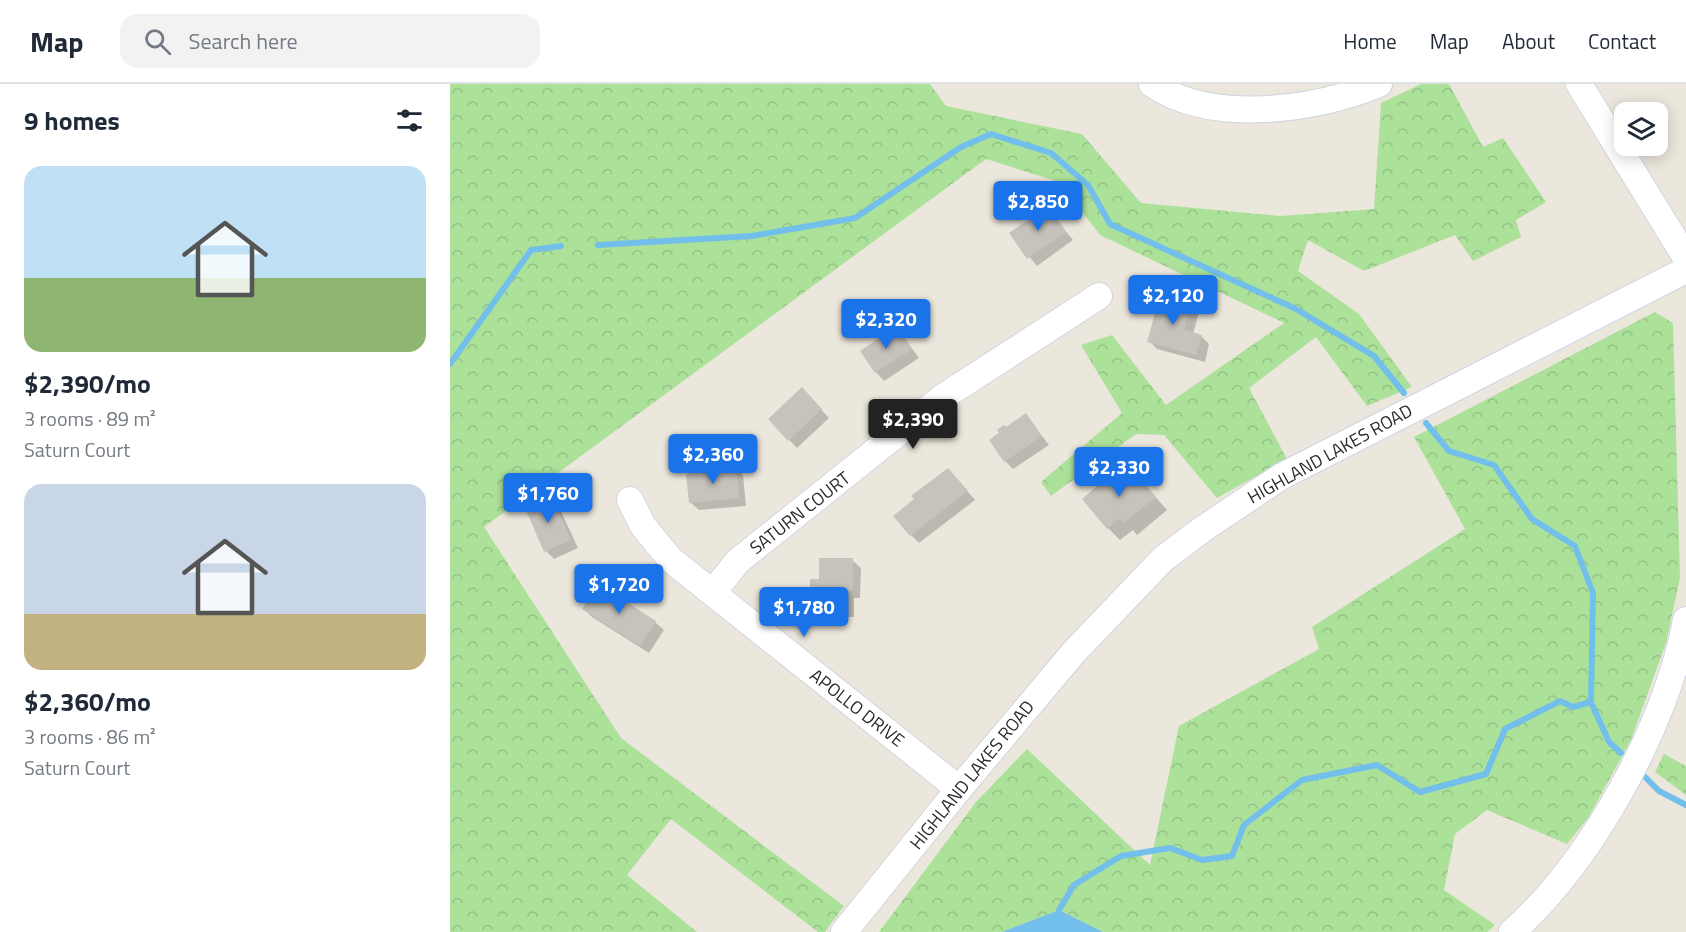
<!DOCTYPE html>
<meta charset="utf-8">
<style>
body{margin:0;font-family:"Titillium Web",sans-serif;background:#f2f2f3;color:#1f2937;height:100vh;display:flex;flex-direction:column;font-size:22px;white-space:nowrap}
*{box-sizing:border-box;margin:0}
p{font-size:20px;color:#747a83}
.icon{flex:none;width:33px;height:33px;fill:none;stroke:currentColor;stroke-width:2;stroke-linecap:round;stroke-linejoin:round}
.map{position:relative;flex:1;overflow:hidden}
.side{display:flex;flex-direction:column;background:#fff;width:450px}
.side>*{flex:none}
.controls{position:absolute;left:1164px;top:18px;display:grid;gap:12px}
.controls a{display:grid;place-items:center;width:54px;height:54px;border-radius:12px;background:#fff;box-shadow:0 3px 15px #0003;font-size:30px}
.price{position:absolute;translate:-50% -51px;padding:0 14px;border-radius:6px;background:#1a73e8;color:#fff;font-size:20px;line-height:39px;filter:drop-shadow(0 2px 3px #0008)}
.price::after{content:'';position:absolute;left:50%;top:36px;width:18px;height:14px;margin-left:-9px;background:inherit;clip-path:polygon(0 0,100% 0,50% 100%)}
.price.current{background:#222;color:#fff}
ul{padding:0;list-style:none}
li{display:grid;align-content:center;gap:12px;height:318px;padding:0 24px}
li span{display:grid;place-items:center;height:186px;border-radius:18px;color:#555}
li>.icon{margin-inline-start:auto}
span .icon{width:108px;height:108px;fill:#fffc;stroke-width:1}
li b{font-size:26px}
h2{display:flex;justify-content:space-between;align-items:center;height:72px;padding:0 24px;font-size:26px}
header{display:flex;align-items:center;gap:36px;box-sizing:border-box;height:84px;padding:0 30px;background:#fff;border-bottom:2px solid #e0e1e3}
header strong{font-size:28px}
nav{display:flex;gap:33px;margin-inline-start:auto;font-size:21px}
.search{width:420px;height:54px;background:#f2f2f3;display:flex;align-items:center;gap:15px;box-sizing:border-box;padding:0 21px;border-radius:18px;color:#747a83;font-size:22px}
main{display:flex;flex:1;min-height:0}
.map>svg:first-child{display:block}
.forest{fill:url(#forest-crowns)}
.water{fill:#72bfeb}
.shadow{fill:#0003}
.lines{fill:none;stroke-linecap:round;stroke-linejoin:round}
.stream{stroke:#72bfeb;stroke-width:6}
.building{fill:#c7c3bc}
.minor-casing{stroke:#d2d3e2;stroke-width:28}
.minor{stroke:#fff;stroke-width:26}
.labels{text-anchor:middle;stroke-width:6;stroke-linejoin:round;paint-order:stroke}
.street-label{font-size:18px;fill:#2a2a2a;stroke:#fff}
</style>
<header>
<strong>Map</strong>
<div class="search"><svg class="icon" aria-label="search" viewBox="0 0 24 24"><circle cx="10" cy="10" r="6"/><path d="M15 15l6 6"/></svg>Search here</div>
<nav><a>Home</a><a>Map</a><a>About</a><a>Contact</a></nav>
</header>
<main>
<section class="side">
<h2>9 homes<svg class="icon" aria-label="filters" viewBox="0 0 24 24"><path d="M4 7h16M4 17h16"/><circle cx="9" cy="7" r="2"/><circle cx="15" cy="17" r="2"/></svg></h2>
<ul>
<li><span style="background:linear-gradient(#bfe0f5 60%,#8fb573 0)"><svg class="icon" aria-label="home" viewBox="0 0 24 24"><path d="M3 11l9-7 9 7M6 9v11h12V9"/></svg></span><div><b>$2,390/mo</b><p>3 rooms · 89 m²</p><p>Saturn Court</p></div></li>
<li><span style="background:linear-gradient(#c9d6e8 70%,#c2b280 0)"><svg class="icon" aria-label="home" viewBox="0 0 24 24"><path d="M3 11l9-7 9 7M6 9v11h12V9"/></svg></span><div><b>$2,360/mo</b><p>3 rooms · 86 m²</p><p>Saturn Court</p></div></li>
</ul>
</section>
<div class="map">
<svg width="1236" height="848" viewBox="0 0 1236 848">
<defs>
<pattern id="forest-crowns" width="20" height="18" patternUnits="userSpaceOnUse" patternTransform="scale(1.5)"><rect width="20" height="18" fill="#ace19a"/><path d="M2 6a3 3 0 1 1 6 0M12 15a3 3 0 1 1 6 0" fill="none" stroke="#94c185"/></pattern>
</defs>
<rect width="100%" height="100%" fill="#ece7dc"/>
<g class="forest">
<path d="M 0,0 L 480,0 L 496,22 L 632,50 L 691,119 L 831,132 L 924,125 L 931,19 L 971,0 L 999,0 L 1033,63 L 1053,54 L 1096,118 L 1066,136 L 1071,153 L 1023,177 L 1005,151 L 914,187 L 858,156 L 848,187 L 909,230 L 962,303 L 917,322 L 866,253 L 799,304 L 837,375 L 767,414 L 714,351 L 686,350 L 601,412 L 591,398 L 672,329 L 631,261 L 662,251 L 716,321 L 834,239 L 650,151 L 609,98 L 536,75 L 34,443 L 171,654 L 394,822 L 375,848 L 368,848 L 221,735 L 177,791 L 247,848 L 0,848 Z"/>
<path d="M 1205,228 L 1223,239 L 1230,494 L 1216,559 L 1181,656 L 1138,734 L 1117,760 L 1037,726 L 1005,750 L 994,806 L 1045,841 L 1037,848 L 653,848 L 609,826 L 552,848 L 429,848 L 526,718 L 577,665 L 700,781 L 729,642 L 869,565 L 862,543 L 1015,445 L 964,353 Z"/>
<path d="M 1214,670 L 1236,682 L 1236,711 L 1205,688 Z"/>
</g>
<path class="water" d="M 609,826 L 653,848 L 552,848 Z"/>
<g class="shadow">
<path d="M 597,124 L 623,156 L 587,182 L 561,150 Z"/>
<path d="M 740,220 L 749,228 L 743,250 L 751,252 L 759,260 L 755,278 L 707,265 L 699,257 Z"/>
<path d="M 447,244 L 469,274 L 434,297 L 426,288 Z"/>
<path d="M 352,305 L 379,334 L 347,364 L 320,336 Z"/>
<path d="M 576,331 L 599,361 L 563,385 L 555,377 L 551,349 Z"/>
<path d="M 285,383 L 293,391 L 296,422 L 249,426 L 240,418 Z"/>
<path d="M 680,384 L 717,426 L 687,451 L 683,446 L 670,456 L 658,444 L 657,403 Z"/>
<path d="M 506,394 L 525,416 L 469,459 L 461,451 Z"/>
<path d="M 101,415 L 109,423 L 128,464 L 104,475 L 96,467 Z"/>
<path d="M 402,476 L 411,484 L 410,514 L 404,514 L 404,533 L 370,533 L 362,525 L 371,497 Z"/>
<path d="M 134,525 L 205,538 L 214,546 L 199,569 L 142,533 Z"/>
</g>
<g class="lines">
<g class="stream">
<path d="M 148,161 L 302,152 L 405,134 L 511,63 L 541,50 L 601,69 L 638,101 L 660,140 L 846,225 L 924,272 L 954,309"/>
<path d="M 0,280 L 81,166 L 111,162"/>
<path d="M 976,339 L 999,367 L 1044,381 L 1082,435 L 1125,462 L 1143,509 L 1141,618 L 1159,658 L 1171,669"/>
<path d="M 1195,693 L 1209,707 L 1236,721"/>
<path d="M 609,826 L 624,801 L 671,772 L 720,764 L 752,776 L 782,772 L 794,741 L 852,696 L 927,681 L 970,708 L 1036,690 L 1055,645 L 1110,617 L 1123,623 L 1141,618"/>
</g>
</g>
<g class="building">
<path d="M 598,122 L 616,148 L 577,175 L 559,149 Z"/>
<path d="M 710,210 L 741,219 L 734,246 L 752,251 L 746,271 L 697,258 Z"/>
<path d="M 447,242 L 462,265 L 425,289 L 410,267 Z"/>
<path d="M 352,303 L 372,325 L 338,357 L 318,335 Z"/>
<path d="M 576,329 L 592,352 L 554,378 L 539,356 L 549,349 L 547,346 L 554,341 L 556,343 Z"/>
<path d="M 286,381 L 289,414 L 239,419 L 236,390 Z"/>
<path d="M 680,382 L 706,413 L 674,439 L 670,434 L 657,445 L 632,415 L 653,397 L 657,401 Z"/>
<path d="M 498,384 L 518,407 L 460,452 L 443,432 L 464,415 L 461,412 Z"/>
<path d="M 102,413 L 121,456 L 94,468 L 75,424 Z"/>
<path d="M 369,474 L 403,474 L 403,507 L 397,507 L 396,526 L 360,526 L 360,495 L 369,495 Z"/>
<path d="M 148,500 L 206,537 L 190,562 L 132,525 Z"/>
</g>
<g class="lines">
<g class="minor-casing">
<g id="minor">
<path d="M 702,0 C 762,41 865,26 929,0"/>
<path d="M 1129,0 L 1236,174"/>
<path d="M 180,416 L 193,442 L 220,475 L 509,705"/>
<path d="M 263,508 L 288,477 L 493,313 L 649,212"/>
<path d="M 394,848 L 509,705 L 624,568 L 713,475 L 753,445 L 832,392 L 1236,186"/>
<path d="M 1062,848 C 1142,777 1217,641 1236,536"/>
</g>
</g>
<use href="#minor" class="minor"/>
</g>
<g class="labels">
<g class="street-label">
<text transform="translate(880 370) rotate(-29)" y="6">HIGHLAND LAKES ROAD</text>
<text transform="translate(350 429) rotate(-38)" y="6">SATURN COURT</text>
<text transform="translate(407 624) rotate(38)" y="6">APOLLO DRIVE</text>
<text transform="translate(522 691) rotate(-51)" y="6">HIGHLAND LAKES ROAD</text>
</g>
</g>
</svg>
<div class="controls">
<a><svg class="icon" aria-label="layers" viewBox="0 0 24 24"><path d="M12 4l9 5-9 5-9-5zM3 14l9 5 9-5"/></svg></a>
</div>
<b class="price" style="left:588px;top:148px">$2,850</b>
<b class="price" style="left:723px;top:242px">$2,120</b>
<b class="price" style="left:436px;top:266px">$2,320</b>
<b class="price current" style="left:463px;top:366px">$2,390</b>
<b class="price" style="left:263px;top:401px">$2,360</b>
<b class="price" style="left:669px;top:414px">$2,330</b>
<b class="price" style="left:98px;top:440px">$1,760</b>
<b class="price" style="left:169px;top:531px">$1,720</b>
<b class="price" style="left:354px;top:554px">$1,780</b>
</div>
</main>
